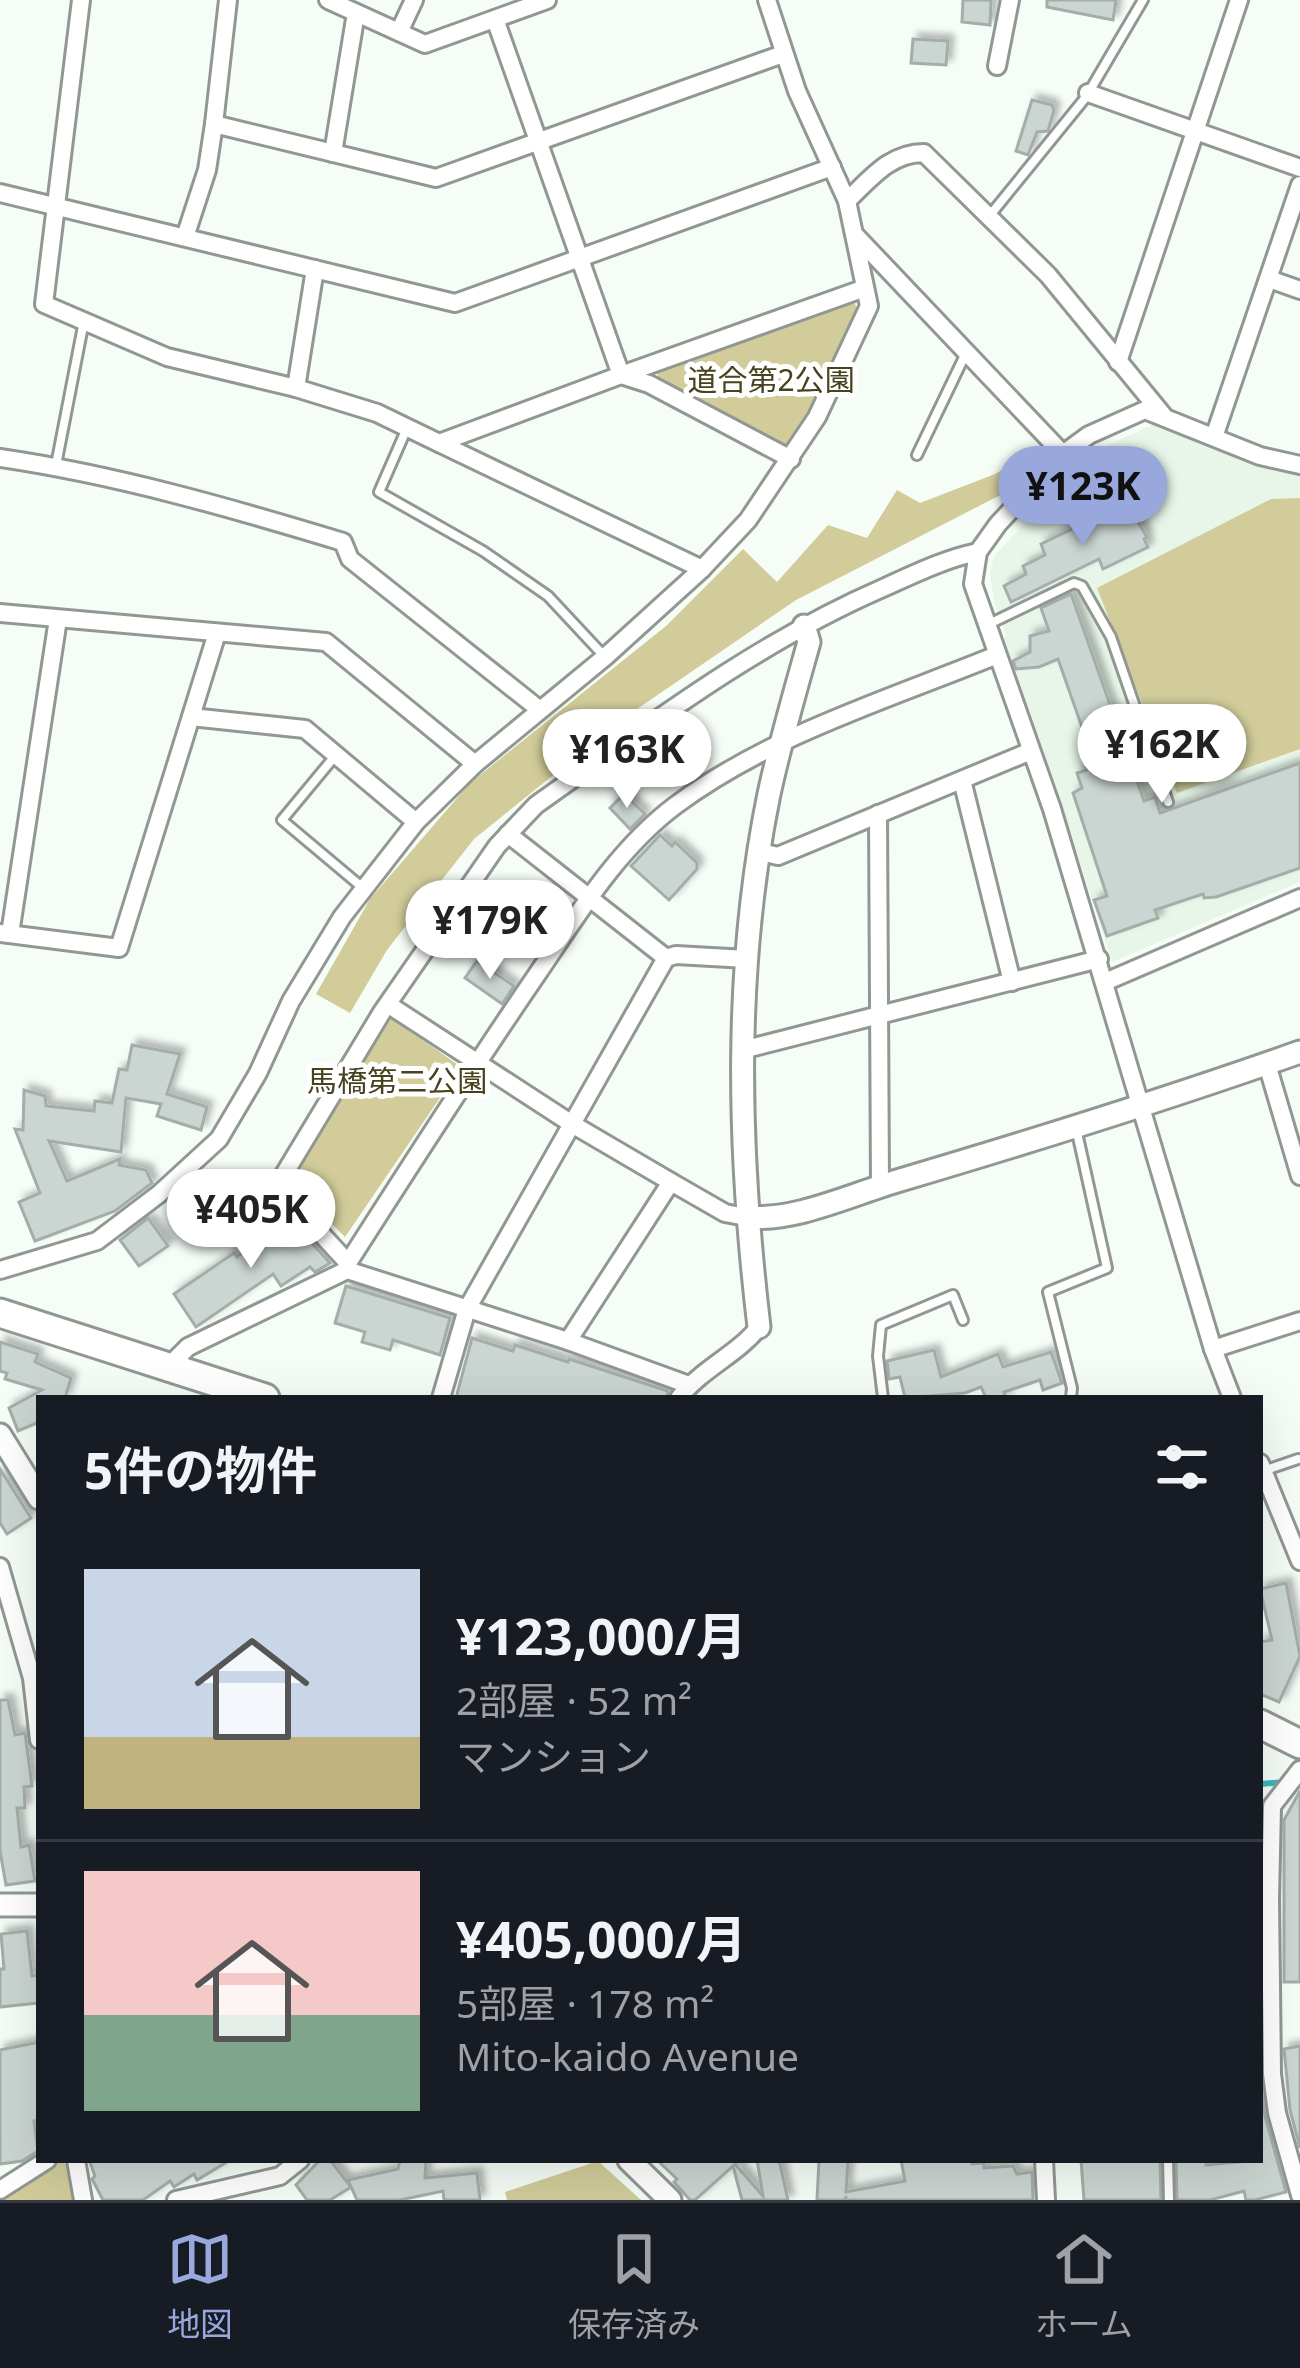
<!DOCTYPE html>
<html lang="ja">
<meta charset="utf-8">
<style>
body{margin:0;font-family:"Noto Sans","Noto Sans JP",sans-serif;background:#242831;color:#f1f3f6;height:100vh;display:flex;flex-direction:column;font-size:45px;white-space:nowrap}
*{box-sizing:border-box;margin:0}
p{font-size:39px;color:#9ea1a6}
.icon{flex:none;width:66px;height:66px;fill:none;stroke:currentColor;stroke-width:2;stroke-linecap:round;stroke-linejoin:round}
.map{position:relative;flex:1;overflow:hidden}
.side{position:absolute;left:36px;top:1395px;width:1227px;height:768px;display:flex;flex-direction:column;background:#171b24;border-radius:0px;box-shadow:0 12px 48px #0002}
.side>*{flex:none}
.price{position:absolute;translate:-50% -102px;padding:0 27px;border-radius:42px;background:#fff;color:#222;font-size:39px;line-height:78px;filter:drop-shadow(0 3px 6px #0008)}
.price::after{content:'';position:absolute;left:50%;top:72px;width:36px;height:27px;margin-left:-18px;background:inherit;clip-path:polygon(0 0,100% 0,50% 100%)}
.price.selected{background:#99a8dc;color:#111}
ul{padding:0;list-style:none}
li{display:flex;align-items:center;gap:36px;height:300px;padding:0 48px}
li+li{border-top:3px solid #363941}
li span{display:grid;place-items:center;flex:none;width:336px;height:240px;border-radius:0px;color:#555}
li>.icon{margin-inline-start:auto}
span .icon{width:144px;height:144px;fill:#fffc;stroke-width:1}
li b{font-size:51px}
h2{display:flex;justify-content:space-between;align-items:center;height:144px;padding:0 48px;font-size:51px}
.dock{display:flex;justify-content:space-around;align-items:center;height:168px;border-top:3px solid #363941;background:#171b24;font-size:33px;color:#9ea1a6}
.dock a{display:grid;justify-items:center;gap:6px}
.dock .selected{color:#99a8dc}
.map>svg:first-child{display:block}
.built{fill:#e8f6ea}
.green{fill:#d1cc9a}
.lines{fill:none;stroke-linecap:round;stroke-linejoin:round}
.stream{stroke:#3bb7b9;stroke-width:6}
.building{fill:#cbd5d2;stroke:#a4adaa;stroke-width:3;filter:url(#shadow)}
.service-casing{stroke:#919892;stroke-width:14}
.minor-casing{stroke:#919892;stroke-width:22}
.tertiary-casing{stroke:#919892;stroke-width:27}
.trunk-casing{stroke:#919892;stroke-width:33}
.service{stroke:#fff;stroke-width:8}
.minor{stroke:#fff;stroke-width:16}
.tertiary{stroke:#fff;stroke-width:21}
.trunk{stroke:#fff;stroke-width:27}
.labels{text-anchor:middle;stroke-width:10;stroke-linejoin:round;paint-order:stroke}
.park-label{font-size:30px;fill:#47431f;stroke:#fff}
</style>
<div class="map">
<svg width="1300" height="2200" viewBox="0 0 1300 2200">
<defs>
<filter id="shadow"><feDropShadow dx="5.5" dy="-5.5" stdDeviation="3" flood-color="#0004"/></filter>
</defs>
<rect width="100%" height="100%" fill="#f6fdf7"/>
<path class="built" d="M 1156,423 L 1268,467 L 1300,473 L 1300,882 L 1112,962 L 1056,788 L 1001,642 L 1006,635 L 994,600 L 990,574 L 994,556 L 1090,454 Z"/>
<g class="green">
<path d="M 853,300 L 857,308 C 840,346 817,420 785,445 L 659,379 L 656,370 Z"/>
<path d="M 1031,454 L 1040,462 L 1016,487 L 796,600 L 624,718 L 474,839 L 387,950 L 350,1013 L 316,994 L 370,899 L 470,783 L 666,626 L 743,549 L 777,582 L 828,525 L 867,538 L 897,490 L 920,503 L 995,474 Z"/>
<path d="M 1300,498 L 1300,749 L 1177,793 L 1097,588 L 1271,499 Z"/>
<path d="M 386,1014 L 461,1067 L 345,1237 L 288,1179 Z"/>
<path d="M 60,2161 L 71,2167 L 77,2200 L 0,2200 Z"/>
<path d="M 598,2161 L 641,2200 L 507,2200 L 505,2192 Z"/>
</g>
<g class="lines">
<path class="stream" d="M 1260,1784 L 1286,1782"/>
</g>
<g class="building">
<path d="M 963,0 L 991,0 L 990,25 L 962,22 Z"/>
<path d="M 1047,0 L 1116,0 L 1113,20 L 1047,7 Z"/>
<path d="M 913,39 L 948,41 L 946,65 L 911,63 Z"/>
<path d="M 1032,100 L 1052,105 L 1054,110 L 1048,131 L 1037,132 L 1028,155 L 1016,151 Z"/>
<path d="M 1125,501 L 1147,537 L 1144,539 L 1148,547 L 1103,569 L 1099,559 L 1011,602 L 1004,586 L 1026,574 L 1023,566 L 1045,555 L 1041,544 L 1076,527 L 1072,520 L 1106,502 L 1110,509 Z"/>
<path d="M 1071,594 L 1144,801 L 1155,797 L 1160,813 L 1300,763 L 1300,868 L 1216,897 L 1204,898 L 1203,894 L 1155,910 L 1158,918 L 1107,936 L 1094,900 L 1107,896 L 1073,793 L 1082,788 L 1077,773 L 1096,767 L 1058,659 L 1039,667 L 1016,669 L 1013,661 L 1030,652 L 1030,636 L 1049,631 L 1041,608 Z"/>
<path d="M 624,794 L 645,814 L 630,829 L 610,808 Z"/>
<path d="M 660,835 L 672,846 L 675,842 L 697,863 L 697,869 L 669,900 L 631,866 Z"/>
<path d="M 477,961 L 514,986 L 502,1004 L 465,978 Z"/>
<path d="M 132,1045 L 180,1054 L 167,1094 L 207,1107 L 201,1130 L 157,1116 L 161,1104 L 126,1098 L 121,1152 L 49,1141 L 67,1181 L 120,1159 L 119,1165 L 146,1170 L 152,1183 L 115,1211 L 35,1241 L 19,1202 L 40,1193 L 15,1129 L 23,1130 L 24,1090 L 45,1096 L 46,1106 L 94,1111 L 95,1101 L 112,1103 L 119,1069 L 127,1070 Z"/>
<path d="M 286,1215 L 330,1263 L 315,1272 L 310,1267 L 281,1286 L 273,1274 L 196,1327 L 174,1294 L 234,1253 L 237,1257 Z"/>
<path d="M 148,1218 L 168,1246 L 139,1266 L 120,1240 Z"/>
<path d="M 346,1286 L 450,1318 L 440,1355 L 393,1340 L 390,1350 L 362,1342 L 365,1332 L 335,1323 Z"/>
<path d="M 472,1338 L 513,1351 L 515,1345 L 568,1362 L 569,1359 L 668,1391 L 667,1398 L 456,1398 Z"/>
<path d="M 0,1342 L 38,1354 L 35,1362 L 71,1378 L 65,1398 L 39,1398 L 39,1422 L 18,1431 L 9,1408 L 42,1390 L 5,1379 L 7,1373 L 0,1371 Z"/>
<path d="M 934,1350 L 941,1377 L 998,1354 L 1003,1367 L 1051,1352 L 1062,1383 L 1043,1390 L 1040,1380 L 1004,1392 L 1006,1398 L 986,1398 L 981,1387 L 965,1393 L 905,1398 L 900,1377 L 889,1379 L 887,1361 Z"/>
<path d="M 0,1469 L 31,1518 L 7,1534 L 0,1523 Z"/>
<path d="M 1286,1583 L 1300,1656 L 1279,1702 L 1260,1694 L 1260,1642 L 1272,1640 L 1260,1589 Z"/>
<path d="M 0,1700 L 8,1700 L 15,1735 L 25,1733 L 32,1786 L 24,1787 L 25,1808 L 17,1808 L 21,1847 L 29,1845 L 35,1881 L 6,1885 L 0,1851 Z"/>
<path d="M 1300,1791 L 1300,1982 L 1284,1982 L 1284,1820 Z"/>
<path d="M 27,1931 L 32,1976 L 39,1975 L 39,2003 L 0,2007 L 0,1969 L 4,1969 L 1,1934 Z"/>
<path d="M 39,2042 L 39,2120 L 34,2121 L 38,2151 L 22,2161 L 0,2164 L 0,2050 Z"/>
<path d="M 1300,2046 L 1300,2148 L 1290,2110 L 1284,2049 Z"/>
<path d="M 1260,2081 L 1265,2116 L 1286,2192 L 1255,2200 L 1246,2200 L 1244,2191 L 1210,2200 L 1177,2200 L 1176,2160 L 1206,2160 L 1206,2165 L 1260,2160 Z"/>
<path d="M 89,2160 L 230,2160 L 197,2180 L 194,2174 L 174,2187 L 170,2181 L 143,2200 L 103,2200 L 92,2179 L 95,2176 Z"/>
<path d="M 320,2160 L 330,2160 L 351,2187 L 330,2200 L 307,2200 L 296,2185 Z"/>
<path d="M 400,2160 L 426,2160 L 425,2178 L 477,2173 L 480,2200 L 444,2200 L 443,2191 L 400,2200 L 357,2200 L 348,2180 L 398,2169 Z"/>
<path d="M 657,2160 L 739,2160 L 735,2164 L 763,2196 L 757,2160 L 779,2160 L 788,2200 L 742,2200 L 733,2166 L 695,2200 L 690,2200 L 674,2182 L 677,2179 Z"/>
<path d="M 819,2160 L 848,2160 L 846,2192 L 905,2181 L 901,2160 L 971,2160 L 972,2164 L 984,2163 L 984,2168 L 1013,2166 L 1017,2174 L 1032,2172 L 1033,2200 L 846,2200 L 846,2196 L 845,2200 L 817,2200 Z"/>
<path d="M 1081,2160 L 1160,2160 L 1161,2200 L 1084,2200 Z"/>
</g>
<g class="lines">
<g class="service-casing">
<g id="service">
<path d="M 991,214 L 1086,97 L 1143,0"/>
<path d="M 407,428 L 379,492 L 483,551 L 548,596 L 604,656"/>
<path d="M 917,455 L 966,353"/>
<path d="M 56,465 L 84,321"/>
<path d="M 987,625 L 1074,583 L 1082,586 L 1111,637 L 1168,802"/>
<path d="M 335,756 L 282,820 L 363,888"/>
<path d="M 883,1398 L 878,1356 L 881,1325 L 953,1295 L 963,1320"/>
<path d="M 1071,1398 L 1072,1388 L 1048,1292 L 1107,1268 L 1076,1128"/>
<path d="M 1266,1470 L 1298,1459"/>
<path d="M 1168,2160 L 1169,2200"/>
</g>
</g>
<g class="minor-casing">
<g id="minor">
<path d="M 81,0 L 44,304 L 167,357 L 296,388 L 377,413 L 439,443"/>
<path d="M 328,0 L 425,44 L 547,0"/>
<path d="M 495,19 L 621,375 L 439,443 L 702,569"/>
<path d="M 399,32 L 414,0"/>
<path d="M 997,66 L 1010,0"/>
<path d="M 1088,93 L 1300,168"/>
<path d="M 214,124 L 228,0"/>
<path d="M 333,153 L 356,13"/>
<path d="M 0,193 L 455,303 L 832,167"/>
<path d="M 847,201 C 871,178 890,153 924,153 L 1048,275 L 1163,415"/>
<path d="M 856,236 L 1063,454"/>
<path d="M 185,237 L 207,170 L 214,124 L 436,178 L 783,54"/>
<path d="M 1269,279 L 1300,290"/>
<path d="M 1118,362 L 1239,0"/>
<path d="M 296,388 L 315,269"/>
<path d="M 1214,437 L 1300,185"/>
<path d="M 0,458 C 116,475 231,508 343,542 L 350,559 L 540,710"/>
<path d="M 791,459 L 649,384 L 621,375 L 865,288"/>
<path d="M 0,613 L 326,642 L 475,764"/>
<path d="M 191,717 L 305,729 L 416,822"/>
<path d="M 962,780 L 1012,982"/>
<path d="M 878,814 L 880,1186"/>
<path d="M 508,834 L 666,958"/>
<path d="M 761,852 L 778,856 L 1031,751"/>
<path d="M 0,933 L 119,948 L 217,633"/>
<path d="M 10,934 L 58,619"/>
<path d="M 1105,982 L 1300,898"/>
<path d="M 742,1050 L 1099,959"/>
<path d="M 1267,1064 L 1300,1176"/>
<path d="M 671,1182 L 725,1213 L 746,1217"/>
<path d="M 348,1263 L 277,1186 L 382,1012 L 497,846 L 536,805 C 648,726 756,643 883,588 C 914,574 944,559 978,552"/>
<path d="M 0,1270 L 97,1241 L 159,1194 L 219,1139 L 258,1073 L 291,1001 L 342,917 L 416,822 L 475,764 L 605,657 L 702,569 L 748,520 L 817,417 L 869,306 L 847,201 L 797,91 L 767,0"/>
<path d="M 347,1270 L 568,1341 L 671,1182 L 572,1124 L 389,1005"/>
<path d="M 568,1341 L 689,1385"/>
<path d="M 1213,1349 L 1300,1321"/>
<path d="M 168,1367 L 188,1347 L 347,1270 L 348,1263 C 410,1166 472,1069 538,973 C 578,914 618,848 676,805 C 770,735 889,699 997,655"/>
<path d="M 441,1398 L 467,1309 L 666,958 L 676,955 L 747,959"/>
<path d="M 679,1398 C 701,1369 737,1355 759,1327"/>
<path d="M 1232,1398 L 1213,1349 L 1052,809 L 973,584 L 978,552 L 998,524 L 1063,454 L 1089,435 L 1145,410 L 1260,456 L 1300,465"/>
<path d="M 1260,1463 L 1300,1561"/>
<path d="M 0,1567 L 32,1678 L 39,1740"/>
<path d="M 1300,1770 L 1272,1806 L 1270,1899 L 1272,2074 L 1277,2113 L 1300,2195"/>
<path d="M 76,2160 L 83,2200"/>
<path d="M 1044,2160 L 1046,2200"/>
<path d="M 0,2190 L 47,2160"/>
<path d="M 176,2200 L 280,2176 L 300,2160"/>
</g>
</g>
<g class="tertiary-casing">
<g id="tertiary">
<path d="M 746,1217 C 794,1222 850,1195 897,1181 C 1032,1141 1167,1099 1300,1052"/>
<path d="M 759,1327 C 738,1150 733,970 769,794 C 780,743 795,692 809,642 L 804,626"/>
<path d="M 0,1435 L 39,1498"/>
<path d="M 0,1905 L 39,1905"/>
<path d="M 629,2160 L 670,2200"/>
</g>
</g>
<g class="trunk-casing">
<g id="trunk">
<path d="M 0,1313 L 265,1398"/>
<path d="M 1260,1724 L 1300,1744"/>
</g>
</g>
<use href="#service" class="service"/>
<use href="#minor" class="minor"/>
<use href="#tertiary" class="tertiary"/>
<use href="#trunk" class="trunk"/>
</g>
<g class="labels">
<g class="park-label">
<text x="771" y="391">道合第2公園</text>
<text x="397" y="1092">馬橋第二公園</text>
</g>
</g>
</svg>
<b class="price selected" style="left:1083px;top:548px">¥123K</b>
<b class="price" style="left:1162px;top:806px">¥162K</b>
<b class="price" style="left:627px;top:811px">¥163K</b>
<b class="price" style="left:490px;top:982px">¥179K</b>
<b class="price" style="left:251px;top:1271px">¥405K</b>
<section class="side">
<h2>5件の物件<svg class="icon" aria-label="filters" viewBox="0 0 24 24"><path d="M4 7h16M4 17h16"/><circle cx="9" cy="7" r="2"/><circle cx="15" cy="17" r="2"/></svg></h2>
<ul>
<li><span style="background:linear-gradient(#c9d6e8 70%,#c2b280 0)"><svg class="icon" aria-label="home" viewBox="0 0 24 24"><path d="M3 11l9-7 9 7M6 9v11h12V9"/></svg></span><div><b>¥123,000/月</b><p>2部屋 · 52 m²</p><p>マンション</p></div></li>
<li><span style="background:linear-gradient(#f6c9c9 60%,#7fa58c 0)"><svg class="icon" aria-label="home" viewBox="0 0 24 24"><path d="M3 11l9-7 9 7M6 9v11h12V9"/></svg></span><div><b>¥405,000/月</b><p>5部屋 · 178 m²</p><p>Mito-kaido Avenue</p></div></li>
</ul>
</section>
</div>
<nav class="dock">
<a class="selected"><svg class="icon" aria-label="map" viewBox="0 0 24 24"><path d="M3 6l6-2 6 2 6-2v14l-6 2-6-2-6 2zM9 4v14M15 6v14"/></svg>地図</a>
<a><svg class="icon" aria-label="saved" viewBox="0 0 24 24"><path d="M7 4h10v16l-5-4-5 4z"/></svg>保存済み</a>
<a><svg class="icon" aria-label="home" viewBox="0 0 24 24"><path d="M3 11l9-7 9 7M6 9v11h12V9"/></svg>ホーム</a>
</nav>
